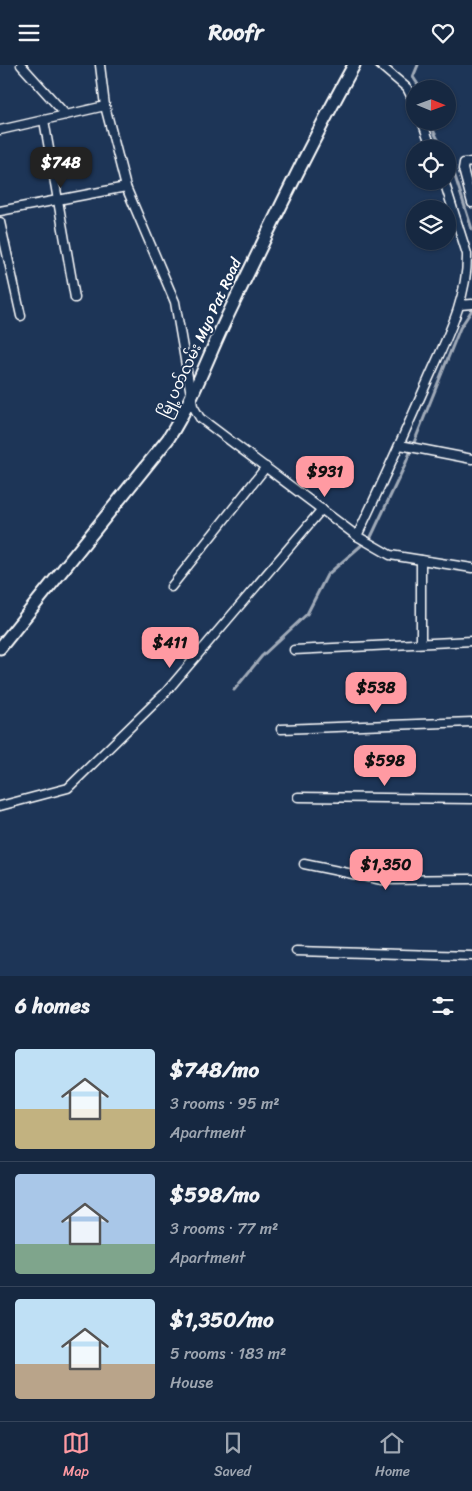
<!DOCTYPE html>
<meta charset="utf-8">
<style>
body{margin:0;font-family:Sriracha,"Noto Sans Myanmar",sans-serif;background:#1f3048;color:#f1f3f6;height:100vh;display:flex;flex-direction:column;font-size:19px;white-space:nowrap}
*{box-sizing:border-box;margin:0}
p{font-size:16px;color:#9ea6b1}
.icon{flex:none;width:28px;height:28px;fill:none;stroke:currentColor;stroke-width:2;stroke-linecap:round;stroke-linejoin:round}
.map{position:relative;height:911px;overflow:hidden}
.drawer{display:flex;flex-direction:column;background:#162841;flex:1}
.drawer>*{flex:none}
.needle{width:32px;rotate:91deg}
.tools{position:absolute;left:406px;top:15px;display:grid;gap:10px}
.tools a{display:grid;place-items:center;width:50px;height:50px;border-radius:50%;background:#162841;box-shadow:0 1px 4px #0004,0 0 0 1px #35445a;font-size:25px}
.price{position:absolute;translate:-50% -42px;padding:0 11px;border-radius:10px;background:#ff9aa2;color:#111;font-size:16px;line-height:32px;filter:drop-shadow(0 1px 2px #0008)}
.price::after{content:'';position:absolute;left:50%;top:30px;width:15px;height:11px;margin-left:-8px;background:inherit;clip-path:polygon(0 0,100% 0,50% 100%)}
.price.selected{background:#222;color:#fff}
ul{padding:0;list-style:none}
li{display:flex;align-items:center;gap:15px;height:125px;padding:0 15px}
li+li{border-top:1px solid #35445a}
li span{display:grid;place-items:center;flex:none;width:140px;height:100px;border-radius:5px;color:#555}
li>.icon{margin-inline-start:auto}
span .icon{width:60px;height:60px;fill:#fffc;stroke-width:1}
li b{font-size:21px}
h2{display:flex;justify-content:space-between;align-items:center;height:60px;padding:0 15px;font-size:21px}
header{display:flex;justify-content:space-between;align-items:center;height:65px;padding:0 15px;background:#162841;font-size:22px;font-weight:800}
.tabs{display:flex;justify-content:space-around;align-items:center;height:70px;border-top:1px solid #35445a;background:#162841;font-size:14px;color:#9ea6b1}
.tabs a{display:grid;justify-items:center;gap:2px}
.tabs .selected{color:#ff9aa2}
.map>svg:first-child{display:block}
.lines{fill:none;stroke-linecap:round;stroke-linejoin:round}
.stream{stroke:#a0aab8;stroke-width:3}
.street-casing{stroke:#fff;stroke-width:11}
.secondary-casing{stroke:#fff;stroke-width:15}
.street{stroke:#1d3557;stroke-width:8}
.secondary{stroke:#1d3557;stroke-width:11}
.labels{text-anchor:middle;stroke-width:4;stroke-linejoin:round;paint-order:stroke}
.street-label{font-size:15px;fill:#fff;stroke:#1d3557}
</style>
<header><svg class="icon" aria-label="menu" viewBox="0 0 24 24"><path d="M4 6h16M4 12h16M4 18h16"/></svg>Roofr<svg class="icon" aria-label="heart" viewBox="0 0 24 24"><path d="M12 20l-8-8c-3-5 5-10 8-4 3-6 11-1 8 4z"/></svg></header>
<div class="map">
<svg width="472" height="911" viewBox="0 0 472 911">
<rect width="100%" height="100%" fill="#1d3557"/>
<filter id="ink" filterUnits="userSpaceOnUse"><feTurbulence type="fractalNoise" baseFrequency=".02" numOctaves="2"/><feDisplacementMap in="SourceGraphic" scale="10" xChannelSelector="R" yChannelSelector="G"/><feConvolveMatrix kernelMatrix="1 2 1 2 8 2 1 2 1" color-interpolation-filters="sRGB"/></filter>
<g filter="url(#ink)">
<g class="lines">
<g class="stream">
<path d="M 418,0 L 413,12 L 421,24"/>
<path d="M 432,56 L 434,67 L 443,84"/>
<path d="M 448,94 L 453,105 L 472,164"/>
<path d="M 234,625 L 262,591 L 307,549 L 327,510 L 371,472 L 405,400 L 460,263 L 472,245"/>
</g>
<g class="street-casing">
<g id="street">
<path d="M 21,0 L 66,50"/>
<path d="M 100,0 L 105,41 L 126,122 L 175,237 L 193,341 L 200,353 L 357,471 L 390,490 L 472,503"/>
<path d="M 380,0 L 407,23 L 415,39"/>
<path d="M 44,55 L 75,233"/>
<path d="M 422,56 L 432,84"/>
<path d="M 0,65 L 105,41"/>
<path d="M 472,97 L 464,98 L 463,104 L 472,138"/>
<path d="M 0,146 L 126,122"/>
<path d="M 0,157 L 21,251"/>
<path d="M 460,240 L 472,239"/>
<path d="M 400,380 L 472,394"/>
<path d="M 357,471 C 382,419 405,367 428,315 C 446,274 468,234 467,189 L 444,116"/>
<path d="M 421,495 L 421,578"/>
<path d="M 171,522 L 266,402"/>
<path d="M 294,585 L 472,576"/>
<path d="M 281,664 L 472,657"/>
<path d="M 298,732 L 472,734"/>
<path d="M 0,741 L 68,723 L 166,627 L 322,444"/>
<path d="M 304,799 L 382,815 L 472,814"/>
<path d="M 296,886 L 472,891"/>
</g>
</g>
<g class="secondary-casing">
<path id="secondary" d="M 0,583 L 168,374 C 192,337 207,294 226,254 C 267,169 308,83 354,0"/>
</g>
<use href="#street" class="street"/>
<use href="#secondary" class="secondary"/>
</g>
</g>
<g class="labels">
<g class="street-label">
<text transform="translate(200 273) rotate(-65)" y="5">မြို့ပတ်လမ်း Myo Pat Road</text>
</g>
</g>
</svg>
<div class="tools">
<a><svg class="needle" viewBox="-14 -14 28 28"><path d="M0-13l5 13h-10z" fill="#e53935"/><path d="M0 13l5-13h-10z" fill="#9ea6b1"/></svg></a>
<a><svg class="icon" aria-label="locate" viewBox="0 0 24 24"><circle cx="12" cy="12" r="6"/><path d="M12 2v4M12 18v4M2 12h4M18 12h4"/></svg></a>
<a><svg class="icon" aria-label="layers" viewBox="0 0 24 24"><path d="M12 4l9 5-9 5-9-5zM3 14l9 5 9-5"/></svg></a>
</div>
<b class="price selected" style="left:61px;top:124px">$748</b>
<b class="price" style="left:325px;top:433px">$931</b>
<b class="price" style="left:170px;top:604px">$411</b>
<b class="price" style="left:376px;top:649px">$538</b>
<b class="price" style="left:385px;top:722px">$598</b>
<b class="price" style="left:386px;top:826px">$1,350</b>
</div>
<section class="drawer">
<h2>6 homes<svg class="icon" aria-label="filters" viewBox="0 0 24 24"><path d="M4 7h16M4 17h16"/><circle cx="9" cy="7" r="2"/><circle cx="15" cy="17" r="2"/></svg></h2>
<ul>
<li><span style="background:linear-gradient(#bfe0f5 60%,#c2b280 0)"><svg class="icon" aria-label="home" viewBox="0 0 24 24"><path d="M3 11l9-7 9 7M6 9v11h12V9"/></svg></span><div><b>$748/mo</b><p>3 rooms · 95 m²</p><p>Apartment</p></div></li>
<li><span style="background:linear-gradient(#a9c7e8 70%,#7fa58c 0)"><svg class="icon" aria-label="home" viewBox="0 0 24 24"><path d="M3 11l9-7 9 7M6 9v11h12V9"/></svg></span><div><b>$598/mo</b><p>3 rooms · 77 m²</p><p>Apartment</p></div></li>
<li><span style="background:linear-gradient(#bfe0f5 65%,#b9a48a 0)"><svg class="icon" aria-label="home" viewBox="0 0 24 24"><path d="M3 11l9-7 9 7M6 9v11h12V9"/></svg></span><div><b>$1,350/mo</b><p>5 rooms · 183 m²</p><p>House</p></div></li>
</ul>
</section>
<nav class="tabs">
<a class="selected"><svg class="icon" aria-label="map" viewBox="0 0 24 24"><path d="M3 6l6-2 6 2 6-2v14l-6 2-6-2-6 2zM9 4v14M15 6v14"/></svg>Map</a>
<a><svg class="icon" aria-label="saved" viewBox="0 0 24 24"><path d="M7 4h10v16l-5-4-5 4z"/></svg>Saved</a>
<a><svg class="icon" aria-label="home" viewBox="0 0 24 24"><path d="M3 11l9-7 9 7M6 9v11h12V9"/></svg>Home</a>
</nav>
